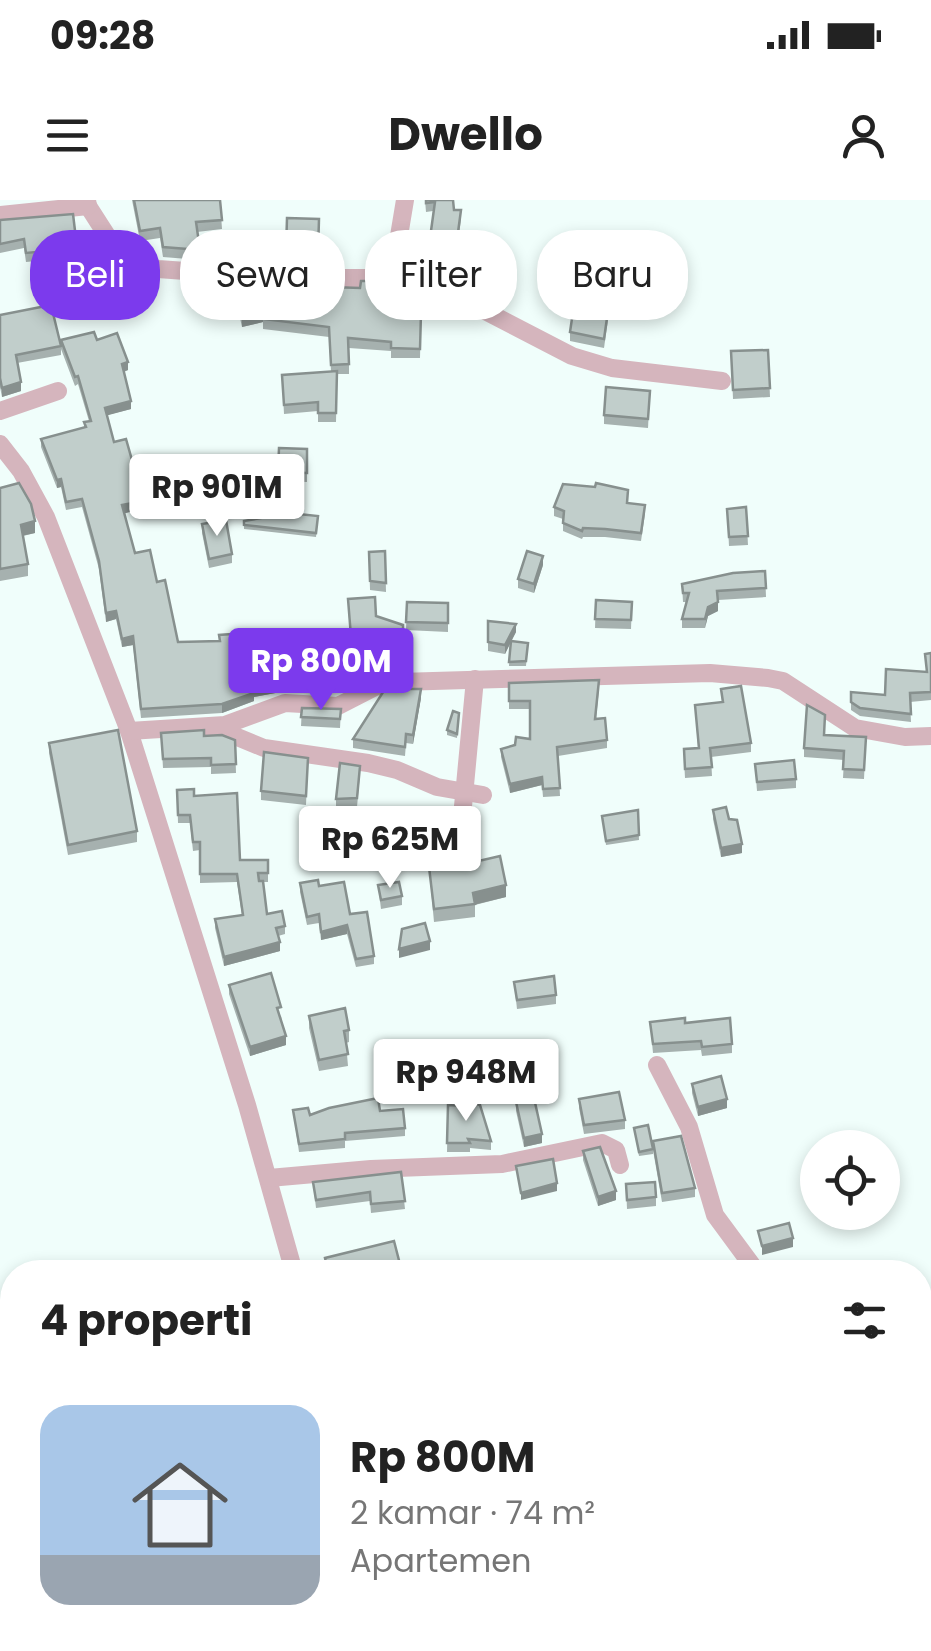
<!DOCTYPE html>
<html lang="id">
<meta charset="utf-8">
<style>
body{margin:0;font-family:Poppins,sans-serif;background:#f6f6f6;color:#222;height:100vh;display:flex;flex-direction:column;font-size:38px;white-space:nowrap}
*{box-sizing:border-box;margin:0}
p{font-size:32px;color:#767676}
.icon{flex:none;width:55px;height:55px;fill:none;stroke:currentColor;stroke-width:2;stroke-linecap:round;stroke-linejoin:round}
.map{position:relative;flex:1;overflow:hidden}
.sheet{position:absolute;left:0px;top:1060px;width:932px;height:392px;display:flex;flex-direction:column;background:#fff;border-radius:40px 40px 0 0;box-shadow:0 5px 15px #0003}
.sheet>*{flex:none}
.guide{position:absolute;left:30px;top:30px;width:872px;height:90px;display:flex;gap:20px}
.fabs{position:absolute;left:800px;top:930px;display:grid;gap:20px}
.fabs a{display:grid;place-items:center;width:100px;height:100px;border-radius:50%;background:#fff;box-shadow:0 5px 15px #0003;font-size:50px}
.price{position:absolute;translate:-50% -85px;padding:0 22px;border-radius:10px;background:#fff;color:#222;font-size:32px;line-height:65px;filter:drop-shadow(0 2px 5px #0008)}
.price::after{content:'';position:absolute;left:50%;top:60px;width:30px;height:22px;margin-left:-15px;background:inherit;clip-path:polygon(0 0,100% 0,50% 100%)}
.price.current{background:#7c3aed;color:#fff}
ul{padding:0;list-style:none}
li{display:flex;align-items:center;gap:30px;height:250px;padding:0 40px}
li+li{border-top:2px solid #e0e0e0}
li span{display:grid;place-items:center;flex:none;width:280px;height:200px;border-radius:30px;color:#555}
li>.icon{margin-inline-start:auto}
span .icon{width:120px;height:120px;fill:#fffc;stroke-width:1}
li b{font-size:42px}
h2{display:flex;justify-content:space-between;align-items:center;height:120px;padding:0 40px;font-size:42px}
.tag{padding:0 35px;border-radius:40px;background:#fff;box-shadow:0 5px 15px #0003;font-size:35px;line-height:90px}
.tag.current{background:#7c3aed;color:#fff}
.status{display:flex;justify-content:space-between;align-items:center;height:70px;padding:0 50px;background:#fff;direction:ltr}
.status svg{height:28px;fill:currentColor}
header{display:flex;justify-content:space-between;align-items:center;height:130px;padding:0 40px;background:#fff;font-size:45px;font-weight:700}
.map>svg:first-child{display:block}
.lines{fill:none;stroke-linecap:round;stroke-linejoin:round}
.street{stroke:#d5b5bd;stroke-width:18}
.wall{fill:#a6b1af}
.shaded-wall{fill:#87908e}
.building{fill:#c1cecb;stroke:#87908e;stroke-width:2.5}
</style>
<div class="status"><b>09:28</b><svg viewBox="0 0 49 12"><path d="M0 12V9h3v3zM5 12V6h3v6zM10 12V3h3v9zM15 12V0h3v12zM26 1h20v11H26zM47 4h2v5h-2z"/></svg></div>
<header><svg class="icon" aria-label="menu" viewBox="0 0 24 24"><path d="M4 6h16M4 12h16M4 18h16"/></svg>Dwello<svg class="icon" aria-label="person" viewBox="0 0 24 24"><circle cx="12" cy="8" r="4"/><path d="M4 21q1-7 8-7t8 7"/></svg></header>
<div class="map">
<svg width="931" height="1451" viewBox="0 0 931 1451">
<rect width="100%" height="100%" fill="#f0fefb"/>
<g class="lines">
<g class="street">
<path d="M 88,6 L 113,45 L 130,60 L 158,69 L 282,78 L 392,78 L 464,100 L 572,156 L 612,168 L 722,181"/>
<path d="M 0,15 L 88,6 L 87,0"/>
<path d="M 392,78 L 405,0"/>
<path d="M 0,211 L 58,191"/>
<path d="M 0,244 L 21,271 L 46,317 L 129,531 L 247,905 L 294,1072"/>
<path d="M 213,527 L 264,548 L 368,563 L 397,570 L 437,587 L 483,595"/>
<path d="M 129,531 L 225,525 L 285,503 L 338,506 L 375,487 L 399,482 L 710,473 L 768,478 L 783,481 L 855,528 L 905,537 L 931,536"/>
<path d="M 462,617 L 475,479"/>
<path d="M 657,865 L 689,927 L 715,1015 L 757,1072"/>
<path d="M 269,978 L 371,969 L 502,964 L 602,943 L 616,950 L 620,965"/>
<path d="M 920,1267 L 931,1260"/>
<path d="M 345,1440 L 347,1451"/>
<path d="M 578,1440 L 586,1451"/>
<path d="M 659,1451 L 674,1440"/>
</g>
</g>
<g class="wall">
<path d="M 132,0 L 220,0 L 222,29 L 197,32 L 200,60 L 163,57 L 160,38 L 140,41 Z"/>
<path d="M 425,0 L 453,0 L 454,10 L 461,19 L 458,41 L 467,50 L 465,74 L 419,69 L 419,60 L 430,38 L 433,11 L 426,12 Z"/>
<path d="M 287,18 L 319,19 L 318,60 L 286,59 Z"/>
<path d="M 0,20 L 76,39 L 111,73 L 111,82 L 74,88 L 68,58 L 26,62 L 24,48 L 0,53 Z"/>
<path d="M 186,75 L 229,78 L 230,97 L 187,100 Z"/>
<path d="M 301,86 L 388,112 L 421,113 L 420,158 L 391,158 L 391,151 L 349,148 L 349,174 L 337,174 L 336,222 L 318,222 L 318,211 L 284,214 L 282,175 L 331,171 L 329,137 L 263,129 L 263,122 L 242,127 L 236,100 L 236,91 Z"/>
<path d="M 0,115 L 61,145 L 61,140 L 97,140 L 128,170 L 124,172 L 131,209 L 107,215 L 114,242 L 132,260 L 143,284 L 143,292 L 135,293 L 138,310 L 124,313 L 135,353 L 157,382 L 178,442 L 245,441 L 292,438 L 294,469 L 285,470 L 286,491 L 254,497 L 254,501 L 222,513 L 141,518 L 133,445 L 122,447 L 116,419 L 106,422 L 99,369 L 82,307 L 66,310 L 61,287 L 57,288 L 41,247 L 41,239 L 84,228 L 84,222 L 89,221 L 78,184 L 75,186 L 61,149 L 61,155 L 17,163 L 21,191 L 2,197 L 0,187 Z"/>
<path d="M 608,120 L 604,148 L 570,141 L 570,132 Z"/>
<path d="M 768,150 L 770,197 L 733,199 L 731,151 Z"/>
<path d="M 650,191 L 648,228 L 604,224 L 604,215 Z"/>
<path d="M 279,248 L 307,249 L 307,282 L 278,281 Z"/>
<path d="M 176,259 L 204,295 L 204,304 L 183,308 Z"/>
<path d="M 0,288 L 35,333 L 23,336 L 28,364 L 28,376 L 0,381 Z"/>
<path d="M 628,303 L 645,314 L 641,341 L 605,337 L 583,337 L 582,339 L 563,331 L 563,319 L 554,316 L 554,307 Z"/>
<path d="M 746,307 L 748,345 L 729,346 L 727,309 Z"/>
<path d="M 318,316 L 316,337 L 244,329 L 244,321 Z"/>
<path d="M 202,324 L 232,354 L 232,363 L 209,368 L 202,333 Z"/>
<path d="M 385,351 L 386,392 L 370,390 L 369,352 Z"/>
<path d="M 543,365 L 534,393 L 518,388 L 518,379 Z"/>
<path d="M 765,371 L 766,397 L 718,400 L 718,411 L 708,416 L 705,428 L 682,428 L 682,419 L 686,402 L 683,402 L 682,384 Z"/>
<path d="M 596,400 L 632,402 L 631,429 L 595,428 Z"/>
<path d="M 407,402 L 448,403 L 448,432 L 406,430 Z"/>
<path d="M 348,407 L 403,425 L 403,458 L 352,457 Z"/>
<path d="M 488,421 L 516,432 L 511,441 L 528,443 L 526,466 L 509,466 L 510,443 L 505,454 L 488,451 Z"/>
<path d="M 931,453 L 931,500 L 910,502 L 911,522 L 860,516 L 851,510 L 851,492 L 885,495 L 926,472 Z"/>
<path d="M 509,483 L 599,489 L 596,519 L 607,540 L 607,548 L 558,556 L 560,596 L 543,597 L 542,585 L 510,593 L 501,557 L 501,549 L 530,539 L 530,509 L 509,509 Z"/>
<path d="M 721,489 L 751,543 L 751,552 L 711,557 L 712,576 L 685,578 L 684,558 L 698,548 L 695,505 L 722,502 Z"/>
<path d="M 421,498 L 413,544 L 406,543 L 405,556 L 353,548 L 353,539 Z"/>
<path d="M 302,508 L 341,509 L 340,528 L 301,526 Z"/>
<path d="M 459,513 L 457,538 L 447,535 L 447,530 Z"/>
<path d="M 161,533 L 204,536 L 235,540 L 236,573 L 211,574 L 211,567 L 163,568 Z"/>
<path d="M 825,535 L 866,537 L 864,579 L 843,578 L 844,560 L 804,557 L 804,548 Z"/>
<path d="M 49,543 L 137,631 L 137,642 L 68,655 L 49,553 Z"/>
<path d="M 308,558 L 306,605 L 261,600 L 261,591 Z"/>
<path d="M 755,564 L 796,579 L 796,588 L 757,591 Z"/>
<path d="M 360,574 L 357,607 L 336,608 L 336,599 Z"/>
<path d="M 177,590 L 194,596 L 240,660 L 268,660 L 268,682 L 263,682 L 267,714 L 285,726 L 285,734 L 278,736 L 280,751 L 224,766 L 215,728 L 215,719 L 242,715 L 237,682 L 200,683 L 200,650 L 193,651 L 190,623 L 178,623 Z"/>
<path d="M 638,610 L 639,640 L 606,645 L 602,616 Z"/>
<path d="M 713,610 L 729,619 L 742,653 L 721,657 L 713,619 Z"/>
<path d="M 446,656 L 470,663 L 506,697 L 475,705 L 475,717 L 434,722 L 429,667 L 446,665 Z"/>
<path d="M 300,683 L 319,686 L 350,714 L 374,756 L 374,764 L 356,767 L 347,734 L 321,740 L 319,723 L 307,725 L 300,692 Z"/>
<path d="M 378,685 L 402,696 L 402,705 L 381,709 Z"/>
<path d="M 514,782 L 556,795 L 556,804 L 517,809 Z"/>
<path d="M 229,785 L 281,816 L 286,845 L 250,856 L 229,794 Z"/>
<path d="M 309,816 L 349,830 L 349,842 L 346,843 L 348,866 L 319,871 L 309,828 Z"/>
<path d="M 650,822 L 685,823 L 732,844 L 732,853 L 702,856 L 701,850 L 653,853 Z"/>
<path d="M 692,884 L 727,908 L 698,916 L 692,893 Z"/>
<path d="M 464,899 L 491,941 L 491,950 L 470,948 L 470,952 L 447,952 L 448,905 L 464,906 Z"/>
<path d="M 579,899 L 625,920 L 625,929 L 584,934 L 579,908 Z"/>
<path d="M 516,902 L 542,943 L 524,947 L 516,911 Z"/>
<path d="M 293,910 L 310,915 L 380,911 L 405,928 L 405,936 L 345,941 L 345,948 L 299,952 Z"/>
<path d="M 634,928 L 653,949 L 653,954 L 639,956 Z"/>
<path d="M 653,941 L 695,988 L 695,997 L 662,1002 L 653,950 Z"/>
<path d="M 583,951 L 616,1000 L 598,1006 L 583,960 Z"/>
<path d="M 401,972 L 405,1009 L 371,1013 L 370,1001 L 316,1008 L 313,982 Z"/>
<path d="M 626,984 L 656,997 L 656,1006 L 627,1009 Z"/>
<path d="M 12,1281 L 12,1440 L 12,1344 L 9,1328 L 0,1328 L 0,1293 L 4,1293 L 4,1282 Z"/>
<path d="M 61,1440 L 82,1440 L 82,1450 L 62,1451 Z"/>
<path d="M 294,1440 L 333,1440 L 338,1451 L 306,1451 L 306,1448 L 296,1450 Z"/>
</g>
<g class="shaded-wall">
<path d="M 263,112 L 263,122 L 242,127 L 242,117 Z"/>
<path d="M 128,162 L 128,170 L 122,172 L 122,164 Z"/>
<path d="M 21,182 L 21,191 L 2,197 L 2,188 Z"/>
<path d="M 131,201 L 131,209 L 105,216 L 105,208 Z"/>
<path d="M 61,279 L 61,287 L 57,288 L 57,280 Z"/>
<path d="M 138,302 L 138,310 L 122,314 L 122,305 Z"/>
<path d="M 35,321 L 35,333 L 21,336 L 21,325 Z"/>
<path d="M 543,356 L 543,365 L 534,393 L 534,384 Z"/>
<path d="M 718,402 L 718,411 L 708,416 L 705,428 L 708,407 Z"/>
<path d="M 116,411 L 116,419 L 106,422 L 106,413 Z"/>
<path d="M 516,424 L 516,432 L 505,454 L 505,445 Z"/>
<path d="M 133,436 L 133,445 L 122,447 L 122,439 Z"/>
<path d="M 286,482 L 286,491 L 254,497 L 254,489 Z"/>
<path d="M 421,489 L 421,498 L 413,544 L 413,535 Z"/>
<path d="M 254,493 L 254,501 L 222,513 L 222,504 Z"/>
<path d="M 542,577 L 542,585 L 510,593 L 510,584 Z"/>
<path d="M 742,644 L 742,653 L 721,657 L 721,648 Z"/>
<path d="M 506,685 L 506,697 L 473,705 L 473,693 Z"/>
<path d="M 347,725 L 347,734 L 321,740 L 321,732 Z"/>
<path d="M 430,741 L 430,750 L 399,758 L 399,749 Z"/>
<path d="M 280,742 L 280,751 L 224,766 L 224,757 Z"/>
<path d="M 286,836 L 286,845 L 250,856 L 250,847 Z"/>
<path d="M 727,899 L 727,908 L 698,916 L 698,907 Z"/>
<path d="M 542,934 L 542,943 L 524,947 L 524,938 Z"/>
<path d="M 557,983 L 557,991 L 521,1000 L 521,993 Z"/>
<path d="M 616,991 L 616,1000 L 598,1006 L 598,997 Z"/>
<path d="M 793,1038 L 793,1047 L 762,1055 L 762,1046 Z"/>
</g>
<g class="building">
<path d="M 134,0 L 220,0 L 222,20 L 196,22 L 200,50 L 163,47 L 160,28 L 140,31 Z"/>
<path d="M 426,0 L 453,0 L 454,10 L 461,10 L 457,40 L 467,42 L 465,65 L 419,60 L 421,37 L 430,38 L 435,2 L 426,3 Z"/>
<path d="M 73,14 L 76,39 L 97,34 L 106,47 L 111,73 L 74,79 L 68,49 L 26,53 L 24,39 L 0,44 L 0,20 Z"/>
<path d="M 287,18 L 319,19 L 318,53 L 286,51 Z"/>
<path d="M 186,75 L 229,78 L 230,88 L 187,91 Z"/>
<path d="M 260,79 L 301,81 L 300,86 L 360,88 L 361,81 L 389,81 L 387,112 L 421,113 L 420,149 L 391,148 L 391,142 L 348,138 L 349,164 L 331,165 L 329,127 L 263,119 L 263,112 L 242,117 L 236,91 L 261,85 Z"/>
<path d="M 51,105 L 61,146 L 16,155 L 21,182 L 2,188 L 0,178 L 0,115 Z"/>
<path d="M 574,105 L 608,111 L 604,139 L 570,132 Z"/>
<path d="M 94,132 L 97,140 L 117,133 L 128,162 L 122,164 L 131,201 L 105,208 L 114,242 L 126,239 L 132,260 L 139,259 L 143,284 L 133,285 L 138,302 L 122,305 L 135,353 L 150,350 L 157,382 L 165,380 L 178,442 L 220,441 L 219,435 L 245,433 L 245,441 L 292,438 L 294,461 L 284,462 L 286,482 L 254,489 L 254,493 L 222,504 L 141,509 L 133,436 L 122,439 L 116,411 L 106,413 L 99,361 L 82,299 L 66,302 L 61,279 L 57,280 L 41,239 L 86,227 L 84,222 L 91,221 L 78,176 L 75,177 L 61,140 Z"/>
<path d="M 768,150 L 770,188 L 733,190 L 731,151 Z"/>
<path d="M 337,171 L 336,213 L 318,213 L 318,202 L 284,205 L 282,175 Z"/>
<path d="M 606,187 L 650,191 L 648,219 L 604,215 Z"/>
<path d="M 279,248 L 307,249 L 307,273 L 278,272 Z"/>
<path d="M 197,256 L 204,295 L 183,299 L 176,259 Z"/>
<path d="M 19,283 L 31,304 L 35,321 L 21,325 L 28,364 L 0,369 L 0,288 Z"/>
<path d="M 596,283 L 628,290 L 627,303 L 645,305 L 641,333 L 605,329 L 583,328 L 582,331 L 563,323 L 564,311 L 554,307 L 563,284 L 595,287 Z"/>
<path d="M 746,307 L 748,336 L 729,337 L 727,309 Z"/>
<path d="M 289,313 L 318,316 L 316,333 L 244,325 L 244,321 Z"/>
<path d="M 226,320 L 232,354 L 209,359 L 202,324 Z"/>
<path d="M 385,351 L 386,383 L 370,381 L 369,352 Z"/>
<path d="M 527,351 L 543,356 L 534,384 L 518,379 Z"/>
<path d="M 765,371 L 766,388 L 717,391 L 718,402 L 708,407 L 705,419 L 682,419 L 689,393 L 683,393 L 682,384 L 733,373 Z"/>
<path d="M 375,397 L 376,416 L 403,425 L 403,450 L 352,449 L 348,399 Z"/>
<path d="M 596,400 L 632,402 L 631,420 L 595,419 Z"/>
<path d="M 407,402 L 448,403 L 448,423 L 406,422 Z"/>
<path d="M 488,421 L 516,424 L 505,445 L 488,442 Z"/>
<path d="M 511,441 L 528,443 L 526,461 L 509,462 Z"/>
<path d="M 931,453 L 931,492 L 910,493 L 911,514 L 860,508 L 851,502 L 851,492 L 885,495 L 886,469 L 927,472 L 925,454 Z"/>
<path d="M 599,480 L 595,519 L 605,518 L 607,540 L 557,547 L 560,588 L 543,589 L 542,577 L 510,584 L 501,549 L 515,545 L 516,537 L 530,539 L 530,501 L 509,501 L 509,483 Z"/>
<path d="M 741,486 L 751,543 L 710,548 L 712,567 L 685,569 L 684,549 L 699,548 L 695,505 L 723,502 L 721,489 Z"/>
<path d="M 385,489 L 421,489 L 413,535 L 406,534 L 405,547 L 353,539 Z"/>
<path d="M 807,505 L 825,515 L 824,535 L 866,537 L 864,570 L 843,569 L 844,551 L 804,548 Z"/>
<path d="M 302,508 L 341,509 L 340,519 L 301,517 Z"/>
<path d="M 453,511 L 459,513 L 457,534 L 447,530 Z"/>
<path d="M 118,530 L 137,631 L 68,645 L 49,543 Z"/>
<path d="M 204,530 L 204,536 L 222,535 L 235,540 L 236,564 L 211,565 L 211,558 L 163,559 L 161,533 Z"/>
<path d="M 264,552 L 308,558 L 306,596 L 261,591 Z"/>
<path d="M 794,560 L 796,579 L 757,582 L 755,564 Z"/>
<path d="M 340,563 L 360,566 L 357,598 L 336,599 Z"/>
<path d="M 194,589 L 194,596 L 237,593 L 240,660 L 268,660 L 268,673 L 258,673 L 259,681 L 263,681 L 267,714 L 282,711 L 285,726 L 276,728 L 280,742 L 224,757 L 215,719 L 243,715 L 237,674 L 200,674 L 200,642 L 193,642 L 190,615 L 178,615 L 177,590 Z"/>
<path d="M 726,607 L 729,619 L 737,620 L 742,644 L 721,648 L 713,610 Z"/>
<path d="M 638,610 L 639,635 L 606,641 L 602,616 Z"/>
<path d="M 468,653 L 470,663 L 500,656 L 506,685 L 473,693 L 475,704 L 434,709 L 429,667 L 447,665 L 446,656 Z"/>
<path d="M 318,680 L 319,686 L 344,682 L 350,714 L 367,712 L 374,756 L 356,759 L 347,725 L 321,732 L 319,714 L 307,717 L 300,683 Z"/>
<path d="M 399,682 L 402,696 L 381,700 L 378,685 Z"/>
<path d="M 425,723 L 430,741 L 399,749 L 402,729 Z"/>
<path d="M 271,773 L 281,807 L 277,808 L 286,836 L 250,847 L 229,785 Z"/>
<path d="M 554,776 L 556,795 L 517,800 L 514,782 Z"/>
<path d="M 345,808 L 349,830 L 344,831 L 348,854 L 319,860 L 309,816 Z"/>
<path d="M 685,818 L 685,823 L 730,818 L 732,844 L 702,847 L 701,841 L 653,844 L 650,822 Z"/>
<path d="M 721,876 L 727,899 L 698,907 L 692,884 Z"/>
<path d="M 619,892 L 625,920 L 584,925 L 579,899 Z"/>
<path d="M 378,898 L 380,911 L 403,909 L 405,928 L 345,933 L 345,939 L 299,944 L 293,910 L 308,908 L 310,915 L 329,908 Z"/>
<path d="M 534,898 L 542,934 L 524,938 L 516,902 Z"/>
<path d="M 464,899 L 480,905 L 491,941 L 468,939 L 470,943 L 447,943 L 448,905 L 465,906 Z"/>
<path d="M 648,925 L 653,949 L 639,952 L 634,928 Z"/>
<path d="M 681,936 L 695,988 L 662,993 L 653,941 Z"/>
<path d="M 600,947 L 616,991 L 598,997 L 583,951 Z"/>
<path d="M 553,959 L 557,983 L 521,993 L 516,966 Z"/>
<path d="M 401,972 L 405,1001 L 371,1004 L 370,992 L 316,1000 L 313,982 Z"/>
<path d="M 655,982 L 656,997 L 627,1000 L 626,984 Z"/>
<path d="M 789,1023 L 793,1038 L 762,1046 L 758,1031 Z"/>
<path d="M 394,1041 L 402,1072 L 328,1072 L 325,1058 Z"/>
<path d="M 12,1281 L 12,1340 L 9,1317 L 0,1318 L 0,1293 L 6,1292 L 4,1282 Z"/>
<path d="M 12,1344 L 12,1440 L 26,1440 L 28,1451 L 0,1451 L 0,1346 Z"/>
<path d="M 62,1440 L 82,1440 L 82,1441 L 62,1444 Z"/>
<path d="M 125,1440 L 165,1440 L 166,1451 L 125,1451 Z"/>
<path d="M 306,1440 L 333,1440 L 338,1451 L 308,1451 Z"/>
<path d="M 365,1440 L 525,1440 L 526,1451 L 356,1451 L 359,1441 Z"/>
</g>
</svg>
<div class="fabs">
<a><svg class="icon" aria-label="locate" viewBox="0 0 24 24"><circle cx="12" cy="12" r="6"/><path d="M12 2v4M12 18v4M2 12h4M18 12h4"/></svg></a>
</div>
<b class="price" style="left:217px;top:339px">Rp 901M</b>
<b class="price current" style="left:321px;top:513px">Rp 800M</b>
<b class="price" style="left:390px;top:691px">Rp 625M</b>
<b class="price" style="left:466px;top:924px">Rp 948M</b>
<div class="guide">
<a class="tag current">Beli</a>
<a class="tag">Sewa</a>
<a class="tag">Filter</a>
<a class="tag">Baru</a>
</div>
<section class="sheet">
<h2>4 properti<svg class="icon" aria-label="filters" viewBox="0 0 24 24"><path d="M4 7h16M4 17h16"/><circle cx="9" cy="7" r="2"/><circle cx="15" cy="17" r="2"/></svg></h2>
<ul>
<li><span style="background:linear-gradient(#a9c7e8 75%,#9aa5b1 0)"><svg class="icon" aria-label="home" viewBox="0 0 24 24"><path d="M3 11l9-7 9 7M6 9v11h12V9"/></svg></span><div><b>Rp 800M</b><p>2 kamar · 74 m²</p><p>Apartemen</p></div></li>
</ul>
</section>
</div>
